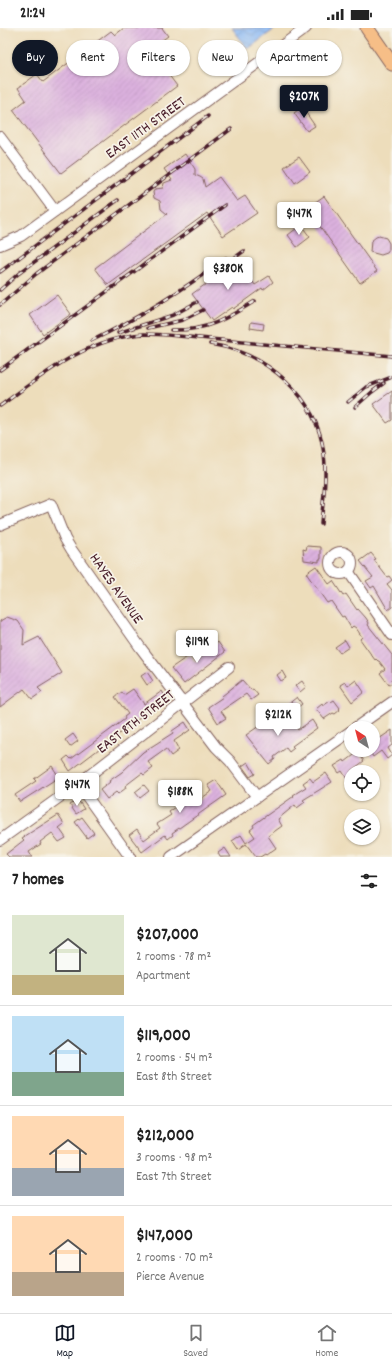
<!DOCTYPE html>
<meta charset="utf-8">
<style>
body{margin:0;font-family:Dekko,sans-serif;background:#f2f2f2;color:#222;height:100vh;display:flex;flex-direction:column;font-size:15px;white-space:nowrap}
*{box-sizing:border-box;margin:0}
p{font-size:13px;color:#767676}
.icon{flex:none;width:22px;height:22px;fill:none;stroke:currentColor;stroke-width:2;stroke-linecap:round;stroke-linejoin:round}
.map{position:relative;height:829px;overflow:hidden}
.side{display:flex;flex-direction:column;background:#fff;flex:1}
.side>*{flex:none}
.top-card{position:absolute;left:12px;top:12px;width:368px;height:36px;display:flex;gap:8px}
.needle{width:26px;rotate:324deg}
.controls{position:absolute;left:344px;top:693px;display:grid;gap:8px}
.controls a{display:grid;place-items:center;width:36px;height:36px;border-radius:50%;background:#fff;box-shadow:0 1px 3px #0004;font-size:20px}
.price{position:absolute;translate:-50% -34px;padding:0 9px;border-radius:4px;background:#fff;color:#222;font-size:13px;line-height:26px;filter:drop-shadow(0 1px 2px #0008)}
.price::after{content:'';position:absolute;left:50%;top:24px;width:12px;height:9px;margin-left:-6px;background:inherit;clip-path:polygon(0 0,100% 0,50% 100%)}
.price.on{background:#111827;color:#fff}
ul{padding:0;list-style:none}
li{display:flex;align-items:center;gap:12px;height:100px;padding:0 12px}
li+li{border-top:1px solid #e0e0e0}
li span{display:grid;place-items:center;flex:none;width:112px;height:80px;border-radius:0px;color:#555}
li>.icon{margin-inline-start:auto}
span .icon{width:48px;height:48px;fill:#fffc;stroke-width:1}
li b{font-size:17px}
h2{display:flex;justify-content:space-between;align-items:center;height:48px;padding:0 12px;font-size:17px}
.pill{padding:0 14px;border-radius:18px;background:#fff;box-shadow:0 1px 3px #0004;font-size:14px;line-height:36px}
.pill.on{background:#111827;color:#fff}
.status{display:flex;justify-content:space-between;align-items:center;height:28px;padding:0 20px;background:#fff;direction:ltr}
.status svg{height:11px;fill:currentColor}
.tabs{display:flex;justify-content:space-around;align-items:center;height:56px;border-top:1px solid #e0e0e0;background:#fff;font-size:11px;color:#767676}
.tabs a{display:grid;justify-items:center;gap:2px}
.tabs .on{color:#111827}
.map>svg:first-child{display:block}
.water{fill:url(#water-waves);stroke:#6a6c90}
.building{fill:url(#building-hatch)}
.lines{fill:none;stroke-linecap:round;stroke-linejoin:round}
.minor-casing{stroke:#83625d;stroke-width:12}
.major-casing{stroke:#83625d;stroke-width:15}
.minor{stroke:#fff;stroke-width:10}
.major{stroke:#f6be87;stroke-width:13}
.rail-casing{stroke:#4a1f2b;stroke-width:3.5}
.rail{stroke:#f7f3e8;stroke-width:2;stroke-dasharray:6;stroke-linecap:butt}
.labels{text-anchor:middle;stroke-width:3.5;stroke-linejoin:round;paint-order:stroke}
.street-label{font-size:15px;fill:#4a1f2b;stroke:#f7f3e8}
</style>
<div class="status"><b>21:24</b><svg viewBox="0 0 49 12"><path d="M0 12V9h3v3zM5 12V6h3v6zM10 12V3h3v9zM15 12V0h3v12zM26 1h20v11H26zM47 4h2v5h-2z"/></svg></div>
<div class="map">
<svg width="392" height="829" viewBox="0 0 392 829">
<defs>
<pattern id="water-waves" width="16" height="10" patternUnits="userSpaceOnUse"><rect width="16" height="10" fill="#89b8f4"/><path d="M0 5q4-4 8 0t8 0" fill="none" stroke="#7295c6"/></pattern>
<pattern id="building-hatch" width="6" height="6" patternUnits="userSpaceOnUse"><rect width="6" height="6" fill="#dbb1de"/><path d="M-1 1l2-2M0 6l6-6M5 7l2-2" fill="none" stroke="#bd98bf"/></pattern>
</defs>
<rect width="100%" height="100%" fill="#f7f3e8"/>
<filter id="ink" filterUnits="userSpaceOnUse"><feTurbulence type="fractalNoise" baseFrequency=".025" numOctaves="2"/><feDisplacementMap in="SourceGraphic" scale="8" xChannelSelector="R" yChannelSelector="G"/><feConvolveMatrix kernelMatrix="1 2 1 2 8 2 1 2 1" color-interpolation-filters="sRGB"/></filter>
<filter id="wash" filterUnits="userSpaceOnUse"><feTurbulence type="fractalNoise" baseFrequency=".012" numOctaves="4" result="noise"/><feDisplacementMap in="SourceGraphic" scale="16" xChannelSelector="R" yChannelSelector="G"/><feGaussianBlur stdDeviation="0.9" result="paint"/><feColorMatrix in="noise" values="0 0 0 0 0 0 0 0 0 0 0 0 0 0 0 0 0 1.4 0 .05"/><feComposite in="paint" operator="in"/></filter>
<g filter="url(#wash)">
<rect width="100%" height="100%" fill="#edddbb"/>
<path class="water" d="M 232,0 L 276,0 L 248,21 Z"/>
<g id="blocks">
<g class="building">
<path d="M 124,0 L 162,0 L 168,8 L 153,19 L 168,40 L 165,42 L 177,58 L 61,145 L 13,82 L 26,72 L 18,60 L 37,46 L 43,54 L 111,3 L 115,7 Z"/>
<path d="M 302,79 L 315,98 L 307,103 L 294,85 Z"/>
<path d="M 185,126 L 195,141 L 195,147 L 200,149 L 203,151 L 205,159 L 219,149 L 237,173 L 245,168 L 257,185 L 223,208 L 207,185 L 108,257 L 95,240 L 167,186 L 161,181 L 160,173 L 154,170 L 153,164 L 155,161 L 163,160 L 164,155 L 172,152 L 164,141 Z"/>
<path d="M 299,129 L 310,144 L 295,155 L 284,139 Z"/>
<path d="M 324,168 L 377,243 L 360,255 L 307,180 Z"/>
<path d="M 301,197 L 310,209 L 297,219 L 288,207 Z"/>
<path d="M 379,208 L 386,210 L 389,215 L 389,222 L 387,225 L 381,227 L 370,224 L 371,213 L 376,209 Z"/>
<path d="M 238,233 L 255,257 L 269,248 L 273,254 L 263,262 L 262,260 L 233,281 L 232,279 L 212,293 L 192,266 Z"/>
<path d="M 57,267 L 71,286 L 43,306 L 30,287 Z"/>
<path d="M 251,294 L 264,296 L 263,302 L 250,300 Z"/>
<path d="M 392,363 L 392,392 L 387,395 L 373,376 Z"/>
<path d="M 307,518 L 321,519 L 321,531 L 319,531 L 319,534 L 304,532 L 303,521 L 306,522 Z"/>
<path d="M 371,525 L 376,531 L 374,532 L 387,549 L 389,548 L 392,552 L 387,556 L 392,562 L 392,579 L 388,582 L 374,558 L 371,560 L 366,553 L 373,549 L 360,533 Z"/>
<path d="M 316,538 L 329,556 L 333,553 L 343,568 L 346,566 L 357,582 L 358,581 L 366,590 L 369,595 L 368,597 L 392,627 L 392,655 L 389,657 L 380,645 L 385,641 L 379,633 L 378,633 L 376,631 L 375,632 L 360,611 L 362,609 L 356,600 L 353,598 L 351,600 L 344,588 L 342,589 L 331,573 L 327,575 L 306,545 Z"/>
<path d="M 7,589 L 18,593 L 24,602 L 23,617 L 39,609 L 62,645 L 38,660 L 42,664 L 32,671 L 24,661 L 0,679 L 0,593 Z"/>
<path d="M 345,612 L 349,619 L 340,625 L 335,619 Z"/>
<path d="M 218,614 L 225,624 L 184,656 L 171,640 L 190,627 L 195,634 Z"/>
<path d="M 282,643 L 286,650 L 281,653 L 277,647 Z"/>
<path d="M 147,644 L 153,653 L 147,657 L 141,648 Z"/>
<path d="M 242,652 L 251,662 L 253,661 L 258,667 L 251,672 L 246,666 L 221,683 L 226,690 L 218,695 L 208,679 L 223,669 L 222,668 Z"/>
<path d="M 356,652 L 364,664 L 352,674 L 340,657 L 345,654 L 348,658 Z"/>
<path d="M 302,653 L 306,659 L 300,664 L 295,658 Z"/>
<path d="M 133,661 L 144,676 L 162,663 L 166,670 L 70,743 L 63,732 L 68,728 L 71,731 L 125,691 L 124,689 L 128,686 L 115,669 L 122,664 L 124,667 Z"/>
<path d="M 297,669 L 302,676 L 292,684 L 287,677 Z"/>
<path d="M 334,672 L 340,680 L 339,681 L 340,682 L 335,686 L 333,685 L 324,691 L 316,681 L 322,676 L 323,678 L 330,673 L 331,674 Z"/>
<path d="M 272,689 L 279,699 L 290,691 L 298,702 L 312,692 L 317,700 L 292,718 L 294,720 L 289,724 L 286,720 L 274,729 L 275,731 L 269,736 L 246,707 Z"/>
<path d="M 185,694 L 190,702 L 174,713 L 179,722 L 171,728 L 166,721 L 148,734 L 153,740 L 144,747 L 142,745 L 125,758 L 126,760 L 118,766 L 116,764 L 107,771 L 100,762 L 110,754 L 109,753 L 122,744 L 143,724 L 173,705 L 172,703 Z"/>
<path d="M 392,702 L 392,717 L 388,720 L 392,727 L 387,731 L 381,723 L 373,729 L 369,722 L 373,722 L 373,715 Z"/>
<path d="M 73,706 L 78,713 L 70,719 L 65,712 Z"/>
<path d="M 358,724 L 364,733 L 351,743 L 351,757 L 342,743 L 339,745 L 334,738 L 344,732 L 345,734 Z"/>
<path d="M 248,734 L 255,746 L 250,749 L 242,738 Z"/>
<path d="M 52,738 L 59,749 L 20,774 L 15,767 L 36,753 L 34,751 Z"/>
<path d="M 326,745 L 332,754 L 303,772 L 305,774 L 297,780 L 295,777 L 278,791 L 282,798 L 268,808 L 276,820 L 266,827 L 265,826 L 260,829 L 256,829 L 246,816 L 238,822 L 232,813 L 241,807 L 246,815 L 255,809 L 250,802 L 254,799 L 253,797 L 294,768 L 293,767 L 306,759 L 303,755 L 310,750 L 313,754 Z"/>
<path d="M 216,752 L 226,767 L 172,805 L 173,807 L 168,811 L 165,807 L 142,824 L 129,807 L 137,801 L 144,812 L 160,800 L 157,796 L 171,787 L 169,784 L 176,779 L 168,766 L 182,756 L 196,774 L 212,763 L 208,757 Z"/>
<path d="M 144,757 L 149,763 L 140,770 L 135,764 Z"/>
<path d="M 78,772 L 84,781 L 76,786 L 70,777 Z"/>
<path d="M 58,787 L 64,796 L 59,800 L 66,810 L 59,814 L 52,805 L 40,814 L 41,816 L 29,824 L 32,829 L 9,829 L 6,826 L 24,812 L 22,810 Z"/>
<path d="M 82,789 L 94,805 L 87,810 L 75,794 Z"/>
<path d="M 225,820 L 231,829 L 220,829 L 218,825 Z"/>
</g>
</g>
</g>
<g filter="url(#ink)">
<use href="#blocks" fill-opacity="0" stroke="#83625d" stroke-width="1"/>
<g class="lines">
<g class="minor-casing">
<g id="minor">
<path d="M 0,109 L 55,183"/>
<path d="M 0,217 L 21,208 L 306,0"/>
<path d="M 0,497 L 51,476 L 65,511 L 71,521 L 140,619 L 216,719 L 230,733 L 257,769"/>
<circle cx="341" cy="535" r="11"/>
<path d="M 348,543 L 392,607"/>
<path d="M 355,700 L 392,674"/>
<path d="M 78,756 L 130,829"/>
<path d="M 0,812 L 78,756 L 229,639"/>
<path d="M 171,829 L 351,703"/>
</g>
</g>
<g class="major-casing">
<path id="major" d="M 367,0 L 392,36"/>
</g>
<use href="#minor" class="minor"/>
<use href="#major" class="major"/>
<g class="rail-casing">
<g id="rail">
<path d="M 223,238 L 244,223"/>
<path d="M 0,244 L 208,88"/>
<path d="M 0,262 L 18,246 L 118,172"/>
<path d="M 0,277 L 36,246 L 231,101"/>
<path d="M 148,300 L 183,292 L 203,282"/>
<path d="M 171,302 C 207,303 226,291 255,273"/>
<path d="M 118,305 L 173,287 L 197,274"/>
<path d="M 91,313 C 139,290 183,262 226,230"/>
<path d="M 210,316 C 267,325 317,368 324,426 C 327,449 323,473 321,496"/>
<path d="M 0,342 L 225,177"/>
<path d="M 348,374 L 366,359 L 392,349"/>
<path d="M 0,378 C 44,346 87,310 144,306 C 156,306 167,307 178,308 L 392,328"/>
<path d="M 355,379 L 372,364 L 384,355"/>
</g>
</g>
<use href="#rail" class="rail"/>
</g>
</g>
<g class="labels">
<g class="street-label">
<text transform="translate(145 99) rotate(-36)" y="5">EAST 11TH STREET</text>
<text transform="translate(117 560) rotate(55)" y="5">HAYES AVENUE</text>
<text transform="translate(135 693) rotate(-38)" y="5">EAST 8TH STREET</text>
</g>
</g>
</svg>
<div class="controls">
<a><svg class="needle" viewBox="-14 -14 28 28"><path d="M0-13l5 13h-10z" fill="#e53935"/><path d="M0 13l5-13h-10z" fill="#767676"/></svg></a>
<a><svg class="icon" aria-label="locate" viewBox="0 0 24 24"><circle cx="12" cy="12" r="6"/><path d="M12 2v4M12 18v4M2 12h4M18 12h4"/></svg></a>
<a><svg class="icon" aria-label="layers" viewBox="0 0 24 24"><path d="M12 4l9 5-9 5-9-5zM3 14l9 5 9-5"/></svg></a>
</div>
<b class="price on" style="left:304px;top:91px">$207K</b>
<b class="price" style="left:299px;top:208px">$147K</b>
<b class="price" style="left:228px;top:263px">$380K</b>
<b class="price" style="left:197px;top:636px">$119K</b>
<b class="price" style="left:278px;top:709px">$212K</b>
<b class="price" style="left:77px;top:779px">$147K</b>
<b class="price" style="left:180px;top:786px">$188K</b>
<div class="top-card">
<a class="pill on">Buy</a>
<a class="pill">Rent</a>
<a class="pill">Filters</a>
<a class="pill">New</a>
<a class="pill">Apartment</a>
</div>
</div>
<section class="side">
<h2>7 homes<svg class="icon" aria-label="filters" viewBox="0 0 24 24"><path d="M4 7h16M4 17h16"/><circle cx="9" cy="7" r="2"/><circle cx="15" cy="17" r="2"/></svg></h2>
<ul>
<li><span style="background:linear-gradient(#dfe7d0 75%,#c2b280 0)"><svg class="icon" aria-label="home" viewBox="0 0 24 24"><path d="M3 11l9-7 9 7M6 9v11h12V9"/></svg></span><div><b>$207,000</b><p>2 rooms · 78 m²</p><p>Apartment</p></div></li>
<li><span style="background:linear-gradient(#bfe0f5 70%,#7fa58c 0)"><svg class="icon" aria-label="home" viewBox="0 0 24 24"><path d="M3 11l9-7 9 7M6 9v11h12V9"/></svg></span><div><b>$119,000</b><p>2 rooms · 54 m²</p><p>East 8th Street</p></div></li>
<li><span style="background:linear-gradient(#ffd9b3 65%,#9aa5b1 0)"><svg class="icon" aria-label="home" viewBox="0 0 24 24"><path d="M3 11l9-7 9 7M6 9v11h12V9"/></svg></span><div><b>$212,000</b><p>3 rooms · 98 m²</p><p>East 7th Street</p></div></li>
<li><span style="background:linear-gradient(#ffd9b3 70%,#b9a48a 0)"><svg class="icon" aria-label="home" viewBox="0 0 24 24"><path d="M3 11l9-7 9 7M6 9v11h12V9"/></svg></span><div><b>$147,000</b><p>2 rooms · 70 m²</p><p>Pierce Avenue</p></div></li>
</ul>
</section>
<nav class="tabs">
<a class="on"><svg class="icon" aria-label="map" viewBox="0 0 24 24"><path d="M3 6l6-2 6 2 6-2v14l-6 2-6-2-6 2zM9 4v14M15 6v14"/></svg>Map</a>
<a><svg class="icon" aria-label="saved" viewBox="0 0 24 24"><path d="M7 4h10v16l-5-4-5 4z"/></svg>Saved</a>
<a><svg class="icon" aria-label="home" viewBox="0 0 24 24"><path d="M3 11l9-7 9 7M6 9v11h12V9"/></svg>Home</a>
</nav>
